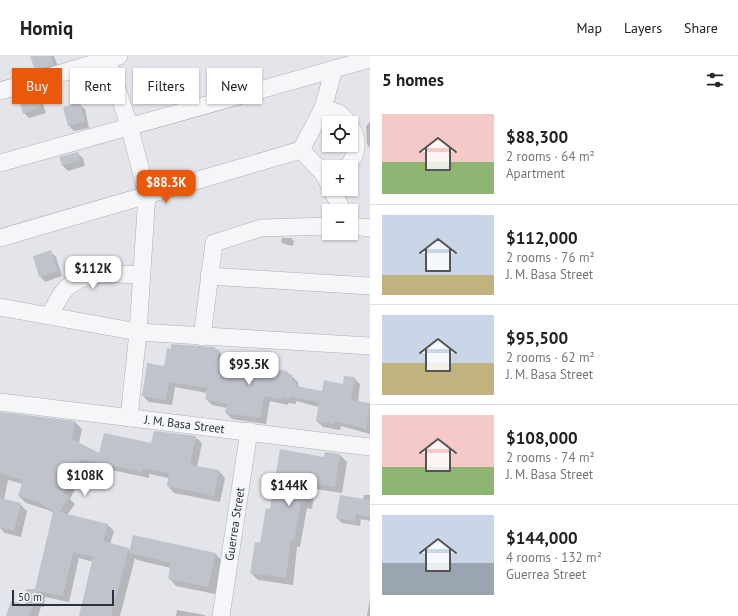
<!DOCTYPE html>
<meta charset="utf-8">
<style>
body{margin:0;font-family:"PT Sans",sans-serif;background:#f6f6f6;color:#222;height:100vh;display:flex;flex-direction:column;font-size:15px;white-space:nowrap}
*{box-sizing:border-box;margin:0}
p{font-size:13px;color:#767676}
.icon{flex:none;width:22px;height:22px;fill:none;stroke:currentColor;stroke-width:2;stroke-linecap:round;stroke-linejoin:round}
.map{position:relative;flex:1;overflow:hidden}
.panel{display:flex;flex-direction:column;background:#fff;width:368px}
.panel>*{flex:none}
.hud{position:absolute;left:12px;top:12px;width:298px;height:36px;display:flex;gap:8px}
.controls{position:absolute;left:322px;top:60px;display:grid;gap:8px}
.controls a{display:grid;place-items:center;width:36px;height:36px;border-radius:0px;background:#fff;box-shadow:0 1px 3px #0004;font-size:20px}
.scale{position:absolute;left:12px;bottom:10px;width:102px;box-sizing:border-box;padding-left:4px;border:2px solid #2c3140;border-top:0;font-size:11px;line-height:14px;white-space:nowrap;color:#2c3140;-webkit-text-stroke:3px #f3f4f7;paint-order:stroke}
.price{position:absolute;translate:-50% -34px;padding:0 9px;border-radius:8px;background:#fff;color:#222;font-size:13px;line-height:26px;filter:drop-shadow(0 1px 2px #0008)}
.price::after{content:'';position:absolute;left:50%;top:24px;width:12px;height:9px;margin-left:-6px;background:inherit;clip-path:polygon(0 0,100% 0,50% 100%)}
.price.on{background:#ea580c;color:#fff}
ul{padding:0;list-style:none}
li{display:flex;align-items:center;gap:12px;height:100px;padding:0 12px}
li+li{border-top:1px solid #e0e0e0}
li span{display:grid;place-items:center;flex:none;width:112px;height:80px;border-radius:0px;color:#555}
li>.icon{margin-inline-start:auto}
span .icon{width:48px;height:48px;fill:#fffc;stroke-width:1}
li b{font-size:17px}
h2{display:flex;justify-content:space-between;align-items:center;height:48px;padding:0 12px;font-size:17px}
.tag{padding:0 14px;border-radius:0px;background:#fff;box-shadow:0 1px 3px #0004;font-size:14px;line-height:36px}
.tag.on{background:#ea580c;color:#fff}
header{display:flex;align-items:center;gap:24px;box-sizing:border-box;height:56px;padding:0 20px;background:#fff;border-bottom:1px solid #e0e0e0}
header strong{font-size:19px}
nav{display:flex;gap:22px;margin-inline-start:auto;font-size:14px}
main{display:flex;flex:1;min-height:0}
.map>svg:first-child{display:block}
.shadow{fill:#0003}
.building{fill:#c1c3cc}
.lines{fill:none;stroke-linecap:round;stroke-linejoin:round}
.minor-casing{stroke:#acafb7;stroke-width:18}
.minor{stroke:#f5f6f8;stroke-width:17}
.labels{text-anchor:middle;stroke-width:3;stroke-linejoin:round;paint-order:stroke}
.street-label{font-size:12px;fill:#2c3140;stroke:#f3f4f7}
</style>
<header>
<strong>Homiq</strong>
<nav><a>Map</a><a>Layers</a><a>Share</a></nav>
</header>
<main>
<div class="map">
<svg width="370" height="560" viewBox="0 0 370 560">
<rect width="100%" height="100%" fill="#e3e5ea"/>
<g class="shadow">
<path d="M 31,0 L 54,0 L 59,14 L 41,19 L 36,14 Z"/>
<path d="M 36,36 L 41,42 L 46,57 L 29,62 L 24,57 Z"/>
<path d="M 79,48 L 85,53 L 89,72 L 74,75 L 69,70 L 64,51 Z"/>
<path d="M 370,66 L 370,92 L 367,88 L 366,70 Z"/>
<path d="M 77,97 L 83,102 L 85,110 L 68,115 L 63,110 L 60,102 Z"/>
<path d="M 282,182 L 291,182 L 294,185 L 293,190 L 284,188 L 281,186 Z"/>
<path d="M 51,196 L 56,201 L 62,220 L 45,226 L 40,220 Z"/>
<path d="M 215,292 L 225,301 L 224,306 L 287,316 L 298,326 L 298,329 L 301,332 L 323,337 L 344,329 L 354,322 L 360,328 L 358,346 L 370,348 L 370,378 L 341,370 L 340,374 L 323,371 L 317,365 L 319,351 L 296,345 L 296,348 L 288,347 L 288,349 L 270,345 L 266,368 L 232,363 L 226,357 L 227,352 L 212,349 L 206,343 L 207,337 L 175,331 L 172,349 L 149,346 L 143,340 L 164,311 Z"/>
<path d="M 0,357 L 75,366 L 82,373 L 79,387 L 100,398 L 195,381 L 202,387 L 197,411 L 219,415 L 225,422 L 220,446 L 174,437 L 168,430 L 169,422 L 149,418 L 149,422 L 88,409 L 70,443 L 75,448 L 67,459 L 107,468 L 114,475 L 110,488 L 130,494 L 215,497 L 222,505 L 215,538 L 176,530 L 169,522 L 171,512 L 137,504 L 135,502 L 120,560 L 80,560 L 93,506 L 79,502 L 69,546 L 45,541 L 44,551 L 41,551 L 38,560 L 7,560 L 26,551 L 36,534 L 54,457 L 48,454 L 26,447 L 19,440 L 23,428 L 8,424 L 4,444 L 20,448 L 27,455 L 21,481 L 5,477 L 0,472 Z"/>
<path d="M 340,399 L 347,406 L 342,437 L 315,433 L 312,453 L 307,452 L 300,491 L 297,491 L 293,529 L 258,524 L 251,517 L 270,454 L 325,402 Z"/>
<path d="M 364,439 L 370,439 L 370,465 L 361,463 L 360,470 L 342,467 L 337,462 L 363,443 Z"/>
<path d="M 370,542 L 370,560 L 367,560 Z"/>
<path d="M 177,554 L 205,559 L 206,560 L 176,560 Z"/>
</g>
<g class="building">
<path d="M 30,0 L 51,0 L 54,9 L 35,14 Z"/>
<path d="M 36,35 L 41,51 L 23,58 L 18,41 Z"/>
<path d="M 80,46 L 85,66 L 68,70 L 63,51 Z"/>
<path d="M 78,96 L 80,104 L 62,110 L 59,101 Z"/>
<path d="M 51,194 L 58,215 L 39,221 L 33,200 Z"/>
<path d="M 171,288 L 215,291 L 215,293 L 220,294 L 217,304 L 287,315 L 286,318 L 293,319 L 291,325 L 296,326 L 296,330 L 322,335 L 324,324 L 343,328 L 344,320 L 355,321 L 351,344 L 370,347 L 366,373 L 335,365 L 334,368 L 316,365 L 319,346 L 290,340 L 290,343 L 282,341 L 282,343 L 264,340 L 261,362 L 225,357 L 227,348 L 205,343 L 207,332 L 169,326 L 166,344 L 142,340 L 147,307 L 164,310 L 167,292 L 171,293 Z"/>
<path d="M 0,356 L 75,365 L 72,383 L 99,397 L 104,377 L 151,387 L 154,375 L 196,380 L 190,409 L 219,414 L 214,440 L 167,430 L 169,417 L 143,412 L 142,416 L 81,403 L 64,437 L 69,441 L 59,456 L 108,468 L 103,485 L 129,492 L 111,560 L 79,560 L 93,501 L 73,496 L 63,540 L 38,535 L 38,544 L 35,544 L 29,560 L 6,560 L 11,545 L 25,549 L 26,533 L 35,533 L 53,456 L 41,447 L 18,440 L 23,424 L 0,417 Z"/>
<path d="M 280,393 L 324,401 L 325,396 L 340,398 L 335,431 L 308,427 L 305,446 L 301,446 L 294,485 L 291,484 L 286,522 L 250,517 L 255,486 L 260,487 L 266,452 L 270,453 Z"/>
<path d="M 340,439 L 370,444 L 370,461 L 356,458 L 355,465 L 336,462 Z"/>
<path d="M 0,442 L 21,447 L 14,475 L 0,471 Z"/>
<path d="M 133,479 L 216,497 L 208,531 L 168,523 L 171,507 L 129,497 Z"/>
</g>
<g class="lines">
<g class="minor-casing">
<g id="minor">
<path d="M 106,0 L 129,69 L 147,138 L 138,276 L 129,362"/>
<path d="M 0,35 L 119,0"/>
<path d="M 323,52 L 339,57 L 349,67"/>
<path d="M 301,94 L 323,52 L 334,13"/>
<path d="M 0,107 L 370,3"/>
<path d="M 347,111 C 358,99 359,85 351,71"/>
<path d="M 331,133 L 343,155"/>
<path d="M 351,170 L 370,172"/>
<path d="M 0,182 L 301,94 L 323,117 L 329,128"/>
<path d="M 209,220 L 370,230"/>
<path d="M 0,251 L 138,276 L 370,290"/>
<path d="M 49,260 C 54,252 58,243 63,236 C 81,213 117,218 142,219"/>
<path d="M 202,281 L 214,187 L 261,172 L 329,170"/>
<path id="s1" d="M 0,346 L 370,391"/>
<path id="s2" d="M 221,560 L 249,375"/>
</g>
</g>
<use href="#minor" class="minor"/>
</g>
<g class="labels">
<g class="street-label">
<text dy="4" stroke="none"><textPath href="#s1" startOffset="186">J. M. Basa Street</textPath></text>
<text dy="4" stroke="none"><textPath href="#s2" startOffset="93">Guerrea Street</textPath></text>
</g>
</g>
</svg>
<div class="controls">
<a><svg class="icon" aria-label="locate" viewBox="0 0 24 24"><circle cx="12" cy="12" r="6"/><path d="M12 2v4M12 18v4M2 12h4M18 12h4"/></svg></a>
<a>+</a>
<a>−</a>
</div>
<div class="scale">50 m</div>
<b class="price on" style="left:166px;top:148px">$88.3K</b>
<b class="price" style="left:93px;top:234px">$112K</b>
<b class="price" style="left:249px;top:330px">$95.5K</b>
<b class="price" style="left:85px;top:441px">$108K</b>
<b class="price" style="left:289px;top:451px">$144K</b>
<div class="hud">
<a class="tag on">Buy</a>
<a class="tag">Rent</a>
<a class="tag">Filters</a>
<a class="tag">New</a>
</div>
</div>
<section class="panel">
<h2>5 homes<svg class="icon" aria-label="filters" viewBox="0 0 24 24"><path d="M4 7h16M4 17h16"/><circle cx="9" cy="7" r="2"/><circle cx="15" cy="17" r="2"/></svg></h2>
<ul>
<li><span style="background:linear-gradient(#f6c9c9 60%,#8fb573 0)"><svg class="icon" aria-label="home" viewBox="0 0 24 24"><path d="M3 11l9-7 9 7M6 9v11h12V9"/></svg></span><div><b>$88,300</b><p>2 rooms · 64 m²</p><p>Apartment</p></div></li>
<li><span style="background:linear-gradient(#c9d6e8 75%,#c2b280 0)"><svg class="icon" aria-label="home" viewBox="0 0 24 24"><path d="M3 11l9-7 9 7M6 9v11h12V9"/></svg></span><div><b>$112,000</b><p>2 rooms · 76 m²</p><p>J. M. Basa Street</p></div></li>
<li><span style="background:linear-gradient(#c9d6e8 60%,#c2b280 0)"><svg class="icon" aria-label="home" viewBox="0 0 24 24"><path d="M3 11l9-7 9 7M6 9v11h12V9"/></svg></span><div><b>$95,500</b><p>2 rooms · 62 m²</p><p>J. M. Basa Street</p></div></li>
<li><span style="background:linear-gradient(#f6c9c9 65%,#8fb573 0)"><svg class="icon" aria-label="home" viewBox="0 0 24 24"><path d="M3 11l9-7 9 7M6 9v11h12V9"/></svg></span><div><b>$108,000</b><p>2 rooms · 74 m²</p><p>J. M. Basa Street</p></div></li>
<li><span style="background:linear-gradient(#c9d6e8 60%,#9aa5b1 0)"><svg class="icon" aria-label="home" viewBox="0 0 24 24"><path d="M3 11l9-7 9 7M6 9v11h12V9"/></svg></span><div><b>$144,000</b><p>4 rooms · 132 m²</p><p>Guerrea Street</p></div></li>
</ul>
</section>
</main>
